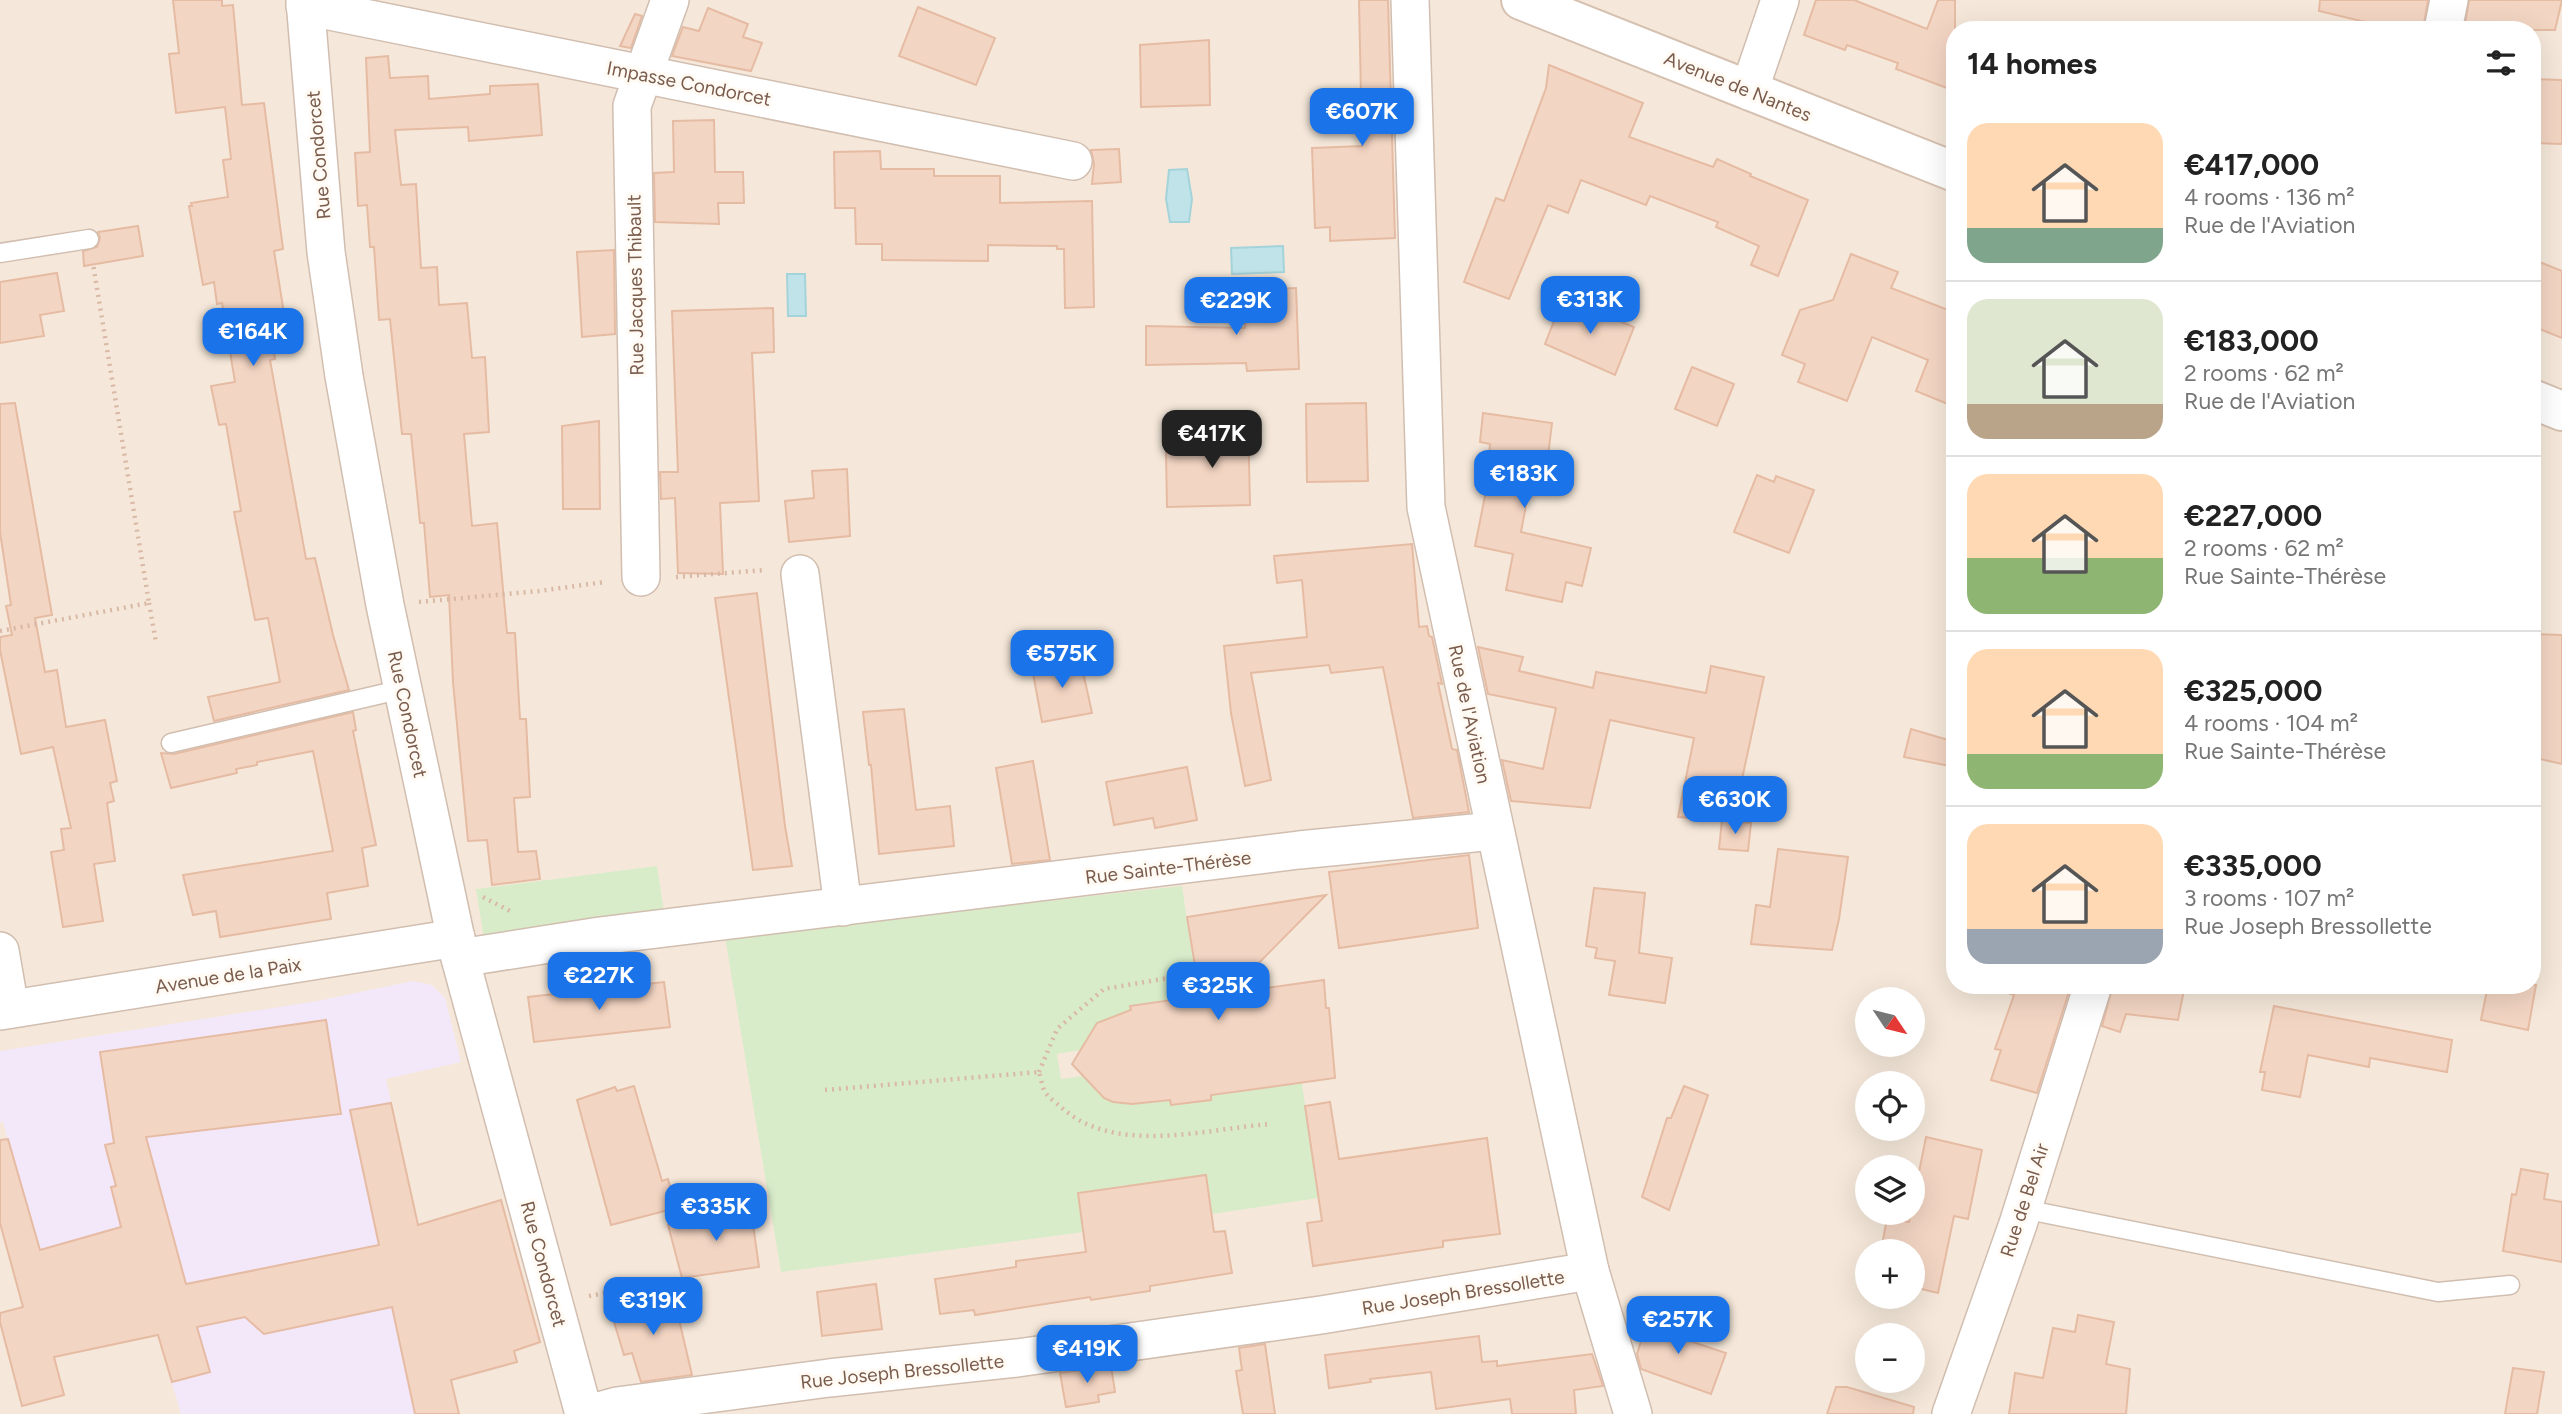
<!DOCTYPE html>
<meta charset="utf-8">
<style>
body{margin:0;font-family:Figtree,sans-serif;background:#f2f2f2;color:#222;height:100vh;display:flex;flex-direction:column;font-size:26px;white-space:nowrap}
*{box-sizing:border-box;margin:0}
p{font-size:23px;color:#767676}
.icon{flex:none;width:38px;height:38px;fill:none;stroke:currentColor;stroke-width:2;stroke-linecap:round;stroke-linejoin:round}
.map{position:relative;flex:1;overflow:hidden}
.details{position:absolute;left:1946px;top:21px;width:595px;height:973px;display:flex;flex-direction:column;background:#fff;border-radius:28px;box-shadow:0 7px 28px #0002}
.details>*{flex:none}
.needle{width:46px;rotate:125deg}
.tools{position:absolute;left:1855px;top:987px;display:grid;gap:14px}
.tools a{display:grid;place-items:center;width:70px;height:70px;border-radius:50%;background:#fff;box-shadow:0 7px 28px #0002;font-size:35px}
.price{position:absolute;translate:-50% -60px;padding:0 16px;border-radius:14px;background:#1a73e8;color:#fff;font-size:23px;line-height:46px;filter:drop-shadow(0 2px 4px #0008)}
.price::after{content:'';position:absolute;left:50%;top:42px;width:21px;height:16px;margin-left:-10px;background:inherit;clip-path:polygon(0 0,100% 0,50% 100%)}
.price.active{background:#222;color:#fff}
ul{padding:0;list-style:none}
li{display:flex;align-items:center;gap:21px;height:175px;padding:0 21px}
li+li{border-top:2px solid #e0e0e0}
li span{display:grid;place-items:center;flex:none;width:196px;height:140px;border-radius:21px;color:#555}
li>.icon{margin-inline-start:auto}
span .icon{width:84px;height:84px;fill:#fffc;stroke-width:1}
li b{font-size:30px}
h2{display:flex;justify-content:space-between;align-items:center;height:84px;padding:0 21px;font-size:30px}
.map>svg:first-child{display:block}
.residential{fill:#f5e8da;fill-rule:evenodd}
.education{fill:#f3e8fa}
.green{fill:#d8ecc9}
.water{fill:#bfe3e8;stroke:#a5d3da;stroke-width:2}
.building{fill:#f3d5c3;stroke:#e6bba3;stroke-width:2}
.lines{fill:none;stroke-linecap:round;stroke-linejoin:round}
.lane-casing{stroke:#d1beb0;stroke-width:21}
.street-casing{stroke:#d1beb0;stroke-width:40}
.secondary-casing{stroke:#d6c0b0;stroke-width:42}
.path{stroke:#d9b8a5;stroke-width:4.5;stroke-dasharray:2 5;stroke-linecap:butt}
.lane{stroke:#fff;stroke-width:18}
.street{stroke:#fff;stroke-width:37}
.secondary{stroke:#fff;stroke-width:38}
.labels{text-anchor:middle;stroke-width:6;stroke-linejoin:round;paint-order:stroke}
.street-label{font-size:19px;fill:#7a5c4d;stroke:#fffaf3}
</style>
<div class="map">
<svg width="2562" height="1414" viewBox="0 0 2562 1414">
<rect width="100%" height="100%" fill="#fdf6ec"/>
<path class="residential" d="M 0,0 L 2562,0 L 2562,1414 L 0,1414 ZM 1955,30 L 2532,30 L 2532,985 L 1955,985 ZM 1867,999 L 1913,999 L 1913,1045 L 1867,1045 ZM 1867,1083 L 1913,1083 L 1913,1129 L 1867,1129 ZM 1867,1167 L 1913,1167 L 1913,1213 L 1867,1213 ZM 1867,1251 L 1913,1251 L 1913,1297 L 1867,1297 ZM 1867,1335 L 1913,1335 L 1913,1381 L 1867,1381 Z"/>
<path class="education" d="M 413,981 L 432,985 L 445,998 L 461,1062 L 386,1079 L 459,1414 L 181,1414 L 158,1335 L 68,1354 L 3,1122 L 0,1122 L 0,1051 L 317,1001 Z"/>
<g class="green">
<path d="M 657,866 L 665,918 L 485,945 L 476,889 Z"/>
<path d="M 1182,886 L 1198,996 L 1192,997 L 1192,1002 L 1164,1007 L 1162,1001 L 1158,1001 L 1159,1007 L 1137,1010 L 1136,1005 L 1131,1006 L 1131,1011 L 1097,1023 L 1081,1050 L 1057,1054 L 1061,1079 L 1083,1076 L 1113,1102 L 1132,1104 L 1170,1100 L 1172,1105 L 1177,1105 L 1176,1100 L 1205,1096 L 1206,1101 L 1211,1100 L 1211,1095 L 1302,1083 L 1318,1198 L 1212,1214 L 1206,1175 L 1079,1193 L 1084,1232 L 781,1272 L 725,937 Z"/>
</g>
<g class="water">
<path d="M 1187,169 L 1192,199 L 1189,222 L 1170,222 L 1166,199 L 1169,170 Z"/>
<path d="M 1283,246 L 1284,272 L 1232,274 L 1231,248 Z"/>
<path d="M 787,274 L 805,274 L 806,316 L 788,316 Z"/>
</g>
<g class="building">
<path d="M 173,0 L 222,0 L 222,6 L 233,5 L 242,105 L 264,103 L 283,249 L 274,251 L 287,332 L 271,335 L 275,359 L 270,360 L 306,559 L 315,558 L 333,635 L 349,690 L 214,721 L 208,697 L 280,682 L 268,618 L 255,620 L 234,512 L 241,511 L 226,424 L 219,425 L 211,386 L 235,382 L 222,303 L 217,304 L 214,282 L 203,285 L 189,206 L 192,206 L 191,203 L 228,197 L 223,160 L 231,159 L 225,107 L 176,113 L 169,54 L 179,53 Z"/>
<path d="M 1359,0 L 1388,0 L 1395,238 L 1330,241 L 1330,227 L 1315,228 L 1312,148 L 1362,146 Z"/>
<path d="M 1816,0 L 1854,0 L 1927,29 L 1938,0 L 1955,0 L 1955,91 L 1896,69 L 1898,63 L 1847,45 L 1845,50 L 1804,35 Z"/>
<path d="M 2320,0 L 2428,0 L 2423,30 L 2399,30 L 2319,11 Z"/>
<path d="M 2469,0 L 2562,0 L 2555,30 L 2464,30 Z"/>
<path d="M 918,7 L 995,38 L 976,85 L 899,56 Z"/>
<path d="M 708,8 L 748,24 L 743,37 L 762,43 L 751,71 L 672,56 L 683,27 L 699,31 Z"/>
<path d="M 635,14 L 642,16 L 631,48 L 620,46 Z"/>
<path d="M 1209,40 L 1210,105 L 1141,107 L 1140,45 Z"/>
<path d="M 388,56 L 390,78 L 428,76 L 429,99 L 490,94 L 490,86 L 538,84 L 542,135 L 469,141 L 468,127 L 395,130 L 401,185 L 416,184 L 421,268 L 437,267 L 439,305 L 467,303 L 472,358 L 485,357 L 489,432 L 464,434 L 472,526 L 497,523 L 507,633 L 515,633 L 520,719 L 526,719 L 530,797 L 514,798 L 518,852 L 536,851 L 540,879 L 492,885 L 487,840 L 468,841 L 453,682 L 449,595 L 430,597 L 424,523 L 420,523 L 411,434 L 402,434 L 390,319 L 379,320 L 374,247 L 370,247 L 367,205 L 358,206 L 355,153 L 370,152 L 366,58 Z"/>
<path d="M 1549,65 L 1643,103 L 1629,137 L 1713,167 L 1717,159 L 1751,174 L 1750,176 L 1808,200 L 1778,276 L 1751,265 L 1759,246 L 1716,227 L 1718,222 L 1650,196 L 1646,205 L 1581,180 L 1568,213 L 1548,205 L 1509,299 L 1464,282 L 1496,198 L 1504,201 L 1546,88 Z"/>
<path d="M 2532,79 L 2562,80 L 2562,144 L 2532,143 Z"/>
<path d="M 714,120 L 715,172 L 743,172 L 744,203 L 718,203 L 719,224 L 655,222 L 654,173 L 674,172 L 673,121 Z"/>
<path d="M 1119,149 L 1121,182 L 1092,184 L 1094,164 L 1091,150 Z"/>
<path d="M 880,151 L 881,169 L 934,169 L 934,176 L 1000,176 L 1000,203 L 1092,201 L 1094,307 L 1065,308 L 1064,249 L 1057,249 L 1057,246 L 988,245 L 988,261 L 882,260 L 882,244 L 856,244 L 855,208 L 835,208 L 834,152 Z"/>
<path d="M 138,226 L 143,256 L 84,266 L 83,251 L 97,247 L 100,238 L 98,232 Z"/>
<path d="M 614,250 L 615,334 L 582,337 L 577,252 Z"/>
<path d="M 1851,254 L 1898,272 L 1891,288 L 1948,310 L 1953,298 L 1955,298 L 1955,407 L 1916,391 L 1928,360 L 1872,337 L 1847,401 L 1798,382 L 1805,364 L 1782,355 L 1800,310 L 1833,300 Z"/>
<path d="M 2532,259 L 2562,271 L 2562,338 L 2532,326 Z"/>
<path d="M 57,273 L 64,311 L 40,315 L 44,336 L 0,343 L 0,282 Z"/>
<path d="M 1296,288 L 1299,369 L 1247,371 L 1246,363 L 1146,365 L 1146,326 L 1245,328 L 1244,290 Z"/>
<path d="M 1563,298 L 1634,327 L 1615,375 L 1545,344 Z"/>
<path d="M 773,308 L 774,352 L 752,353 L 759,501 L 720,503 L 723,574 L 678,573 L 675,498 L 661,499 L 660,472 L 678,472 L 672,311 Z"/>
<path d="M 1692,367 L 1734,384 L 1717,426 L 1675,409 Z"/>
<path d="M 15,403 L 52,615 L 35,618 L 45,672 L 57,670 L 66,727 L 105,720 L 117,781 L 110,783 L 114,801 L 107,803 L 115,861 L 94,864 L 103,921 L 63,927 L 51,852 L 64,850 L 61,829 L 71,828 L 53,747 L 21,754 L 0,650 L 0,637 L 12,635 L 6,606 L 11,605 L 0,532 L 0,404 Z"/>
<path d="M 1366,403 L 1368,481 L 1307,482 L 1306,404 Z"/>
<path d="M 1483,413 L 1552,423 L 1545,481 L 1531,479 L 1521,532 L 1591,548 L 1582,586 L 1566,582 L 1562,602 L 1506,590 L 1513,554 L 1475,546 L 1485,496 L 1490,444 L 1480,442 Z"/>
<path d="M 1248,419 L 1250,505 L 1167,507 L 1166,452 L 1211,451 L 1211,420 Z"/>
<path d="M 599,421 L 600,509 L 563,509 L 562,426 Z"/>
<path d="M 847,469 L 850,536 L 789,542 L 785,501 L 814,498 L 812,471 Z"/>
<path d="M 1757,475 L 1774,482 L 1776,476 L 1814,490 L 1789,553 L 1734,532 Z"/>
<path d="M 1412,544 L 1419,627 L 1427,626 L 1429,636 L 1432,637 L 1442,684 L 1438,683 L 1452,749 L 1457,750 L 1469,812 L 1413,818 L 1383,667 L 1331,673 L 1329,665 L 1251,673 L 1271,780 L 1245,786 L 1231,713 L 1224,646 L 1307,637 L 1302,580 L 1277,583 L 1274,556 Z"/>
<path d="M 757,593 L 785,826 L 792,866 L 753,870 L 715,598 Z"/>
<path d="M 2532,634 L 2562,635 L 2562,764 L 2536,758 Z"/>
<path d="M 1478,647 L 1523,657 L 1519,671 L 1593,688 L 1596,672 L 1706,693 L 1711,666 L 1764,677 L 1733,821 L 1678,817 L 1694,738 L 1610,720 L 1590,808 L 1511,801 L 1502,760 L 1543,769 L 1556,708 L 1488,694 Z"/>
<path d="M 1080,658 L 1092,713 L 1042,722 L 1032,668 Z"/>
<path d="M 904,709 L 916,810 L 950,806 L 954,846 L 879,854 L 871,765 L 869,765 L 863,712 Z"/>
<path d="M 353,712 L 356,730 L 353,731 L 376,845 L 362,848 L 368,886 L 327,893 L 331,919 L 220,937 L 216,911 L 193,915 L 183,875 L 333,851 L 313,751 L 257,762 L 257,765 L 236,769 L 237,773 L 171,788 L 161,753 L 174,754 Z"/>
<path d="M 1911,729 L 1955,742 L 1955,767 L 1904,757 Z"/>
<path d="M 1033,761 L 1050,860 L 1012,864 L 996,768 Z"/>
<path d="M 1187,767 L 1197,820 L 1155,828 L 1153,818 L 1114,825 L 1106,782 Z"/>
<path d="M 1722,820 L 1751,823 L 1748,851 L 1719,849 Z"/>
<path d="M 1778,849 L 1848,857 L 1839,919 L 1832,950 L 1751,944 L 1756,905 L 1770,907 Z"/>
<path d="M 1469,855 L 1478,928 L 1339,948 L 1329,872 Z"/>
<path d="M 1594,888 L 1645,893 L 1639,953 L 1672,958 L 1665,1003 L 1609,995 L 1615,961 L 1595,958 L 1597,948 L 1586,946 Z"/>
<path d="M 1326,895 L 1229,993 L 1324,980 L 1326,1008 L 1329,1008 L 1335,1078 L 1211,1095 L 1211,1100 L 1171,1105 L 1170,1100 L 1132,1104 L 1113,1102 L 1104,1098 L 1072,1064 L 1097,1023 L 1131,1010 L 1130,1006 L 1200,996 L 1187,917 Z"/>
<path d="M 664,982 L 670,1027 L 534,1042 L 528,997 Z"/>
<path d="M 1998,985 L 2071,985 L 2037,1093 L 1991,1080 L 2001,1050 L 1995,1049 L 2014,995 L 1997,989 Z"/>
<path d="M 2113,985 L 2185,985 L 2178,1020 L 2126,1014 L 2120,1032 L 2102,1026 Z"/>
<path d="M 2488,985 L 2536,985 L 2528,1030 L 2481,1020 Z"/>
<path d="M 2274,1006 L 2452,1040 L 2447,1072 L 2370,1058 L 2369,1067 L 2308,1055 L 2300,1097 L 2262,1090 L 2265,1072 L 2260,1072 Z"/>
<path d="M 326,1020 L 341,1114 L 146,1137 L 186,1284 L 379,1245 L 350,1110 L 391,1103 L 418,1225 L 501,1200 L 540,1342 L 514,1351 L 517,1362 L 451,1380 L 459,1414 L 415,1414 L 392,1307 L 264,1334 L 245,1317 L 197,1327 L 210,1372 L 172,1382 L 158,1335 L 54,1357 L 64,1395 L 22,1406 L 0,1322 L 0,1313 L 23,1307 L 0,1223 L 0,1140 L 8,1139 L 40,1250 L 121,1227 L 111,1187 L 116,1186 L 105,1145 L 114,1143 L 100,1052 Z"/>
<path d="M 634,1086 L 662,1181 L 668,1179 L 676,1208 L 611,1225 L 577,1100 L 615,1087 L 617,1091 Z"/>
<path d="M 1684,1086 L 1708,1095 L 1669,1210 L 1642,1197 L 1667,1118 L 1671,1118 Z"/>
<path d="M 1330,1102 L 1339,1159 L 1487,1138 L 1500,1234 L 1443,1241 L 1443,1247 L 1313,1266 L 1307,1223 L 1322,1221 L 1305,1106 Z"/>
<path d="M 1926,1137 L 1982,1150 L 1968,1219 L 1954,1216 L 1938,1293 L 1913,1287 L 1913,1251 L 1881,1251 L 1887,1218 L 1909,1222 L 1911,1213 L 1913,1213 L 1913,1202 Z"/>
<path d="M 2521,1169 L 2548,1174 L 2544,1199 L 2562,1202 L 2562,1262 L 2503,1251 L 2512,1194 L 2516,1195 Z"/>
<path d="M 1206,1175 L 1214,1232 L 1225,1231 L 1232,1273 L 1150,1286 L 1150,1291 L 1091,1300 L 1090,1297 L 975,1315 L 974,1310 L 940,1314 L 935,1279 L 1016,1267 L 1016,1261 L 1086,1252 L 1078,1193 Z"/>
<path d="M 750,1203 L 759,1267 L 682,1278 L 668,1225 Z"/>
<path d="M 876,1284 L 882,1329 L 822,1336 L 817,1292 Z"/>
<path d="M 673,1294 L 692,1375 L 641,1382 L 632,1353 L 624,1355 L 614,1322 L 617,1321 L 612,1302 Z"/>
<path d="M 1650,1313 L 1674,1321 L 1672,1335 L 1726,1353 L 1711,1394 L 1641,1369 L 1637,1354 Z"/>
<path d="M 2078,1315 L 2114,1322 L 2106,1364 L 2130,1369 L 2126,1414 L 2009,1414 L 2015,1373 L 2043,1378 L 2053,1328 L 2075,1332 Z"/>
<path d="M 1479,1336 L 1482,1362 L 1497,1361 L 1497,1366 L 1592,1354 L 1603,1386 L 1574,1390 L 1576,1414 L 1512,1414 L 1510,1399 L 1436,1409 L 1431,1372 L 1370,1379 L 1371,1382 L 1329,1388 L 1325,1355 Z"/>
<path d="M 1265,1344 L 1275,1414 L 1243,1414 L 1236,1371 L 1242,1370 L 1239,1348 Z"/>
<path d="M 1111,1366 L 1115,1392 L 1098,1395 L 1099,1402 L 1066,1407 L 1060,1373 Z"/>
<path d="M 2513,1368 L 2544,1372 L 2537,1414 L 2505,1414 Z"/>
<path d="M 1836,1387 L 1847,1387 L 1914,1407 L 1913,1414 L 1827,1414 Z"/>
</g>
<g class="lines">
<g class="lane-casing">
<g id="lane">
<path d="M 0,253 L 89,239"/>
<path d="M 171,743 L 403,689"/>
<path d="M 2023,1209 L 2438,1292 L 2510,1285"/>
</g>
</g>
<g class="street-casing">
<g id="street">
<path d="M 305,0 L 326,252 L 344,376 L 385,605 L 460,958 L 584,1414"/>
<path d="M 1410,0 L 1426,507 L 1590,1271 L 1633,1414"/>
<path d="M 305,6 L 1073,161"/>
<path d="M 2443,30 L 2449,0"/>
<path d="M 1749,91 L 1780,0"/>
<path d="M 800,574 L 843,907"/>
<path d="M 641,577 L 632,106 L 670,0"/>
<path d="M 0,951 L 10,1009"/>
<path d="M 460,958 L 600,936 L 1299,850 L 1494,831"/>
<path d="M 0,1011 L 456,938"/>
<path d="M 588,1414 L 617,1406 L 829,1378 L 1017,1358 L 1321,1315 L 1590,1271"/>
<path d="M 1951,1414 L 2018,1224 L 2093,985"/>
</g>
</g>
<g class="secondary-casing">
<g id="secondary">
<path d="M 1521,0 L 1955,172"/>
<path d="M 2532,399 L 2562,411"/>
</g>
</g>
<g class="path">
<path d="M 676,577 L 765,570"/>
<path d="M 419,602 L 539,591 L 605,582"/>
<path d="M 149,603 L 156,642"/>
<path d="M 0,631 L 149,603 L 93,264"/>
<path d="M 483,897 L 512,912"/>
<path d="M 1039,1072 L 1057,1029 L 1104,989 L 1203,972"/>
<path d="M 825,1090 L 1039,1072 C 1041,1078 1042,1087 1045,1092 C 1049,1098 1056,1103 1061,1107 C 1114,1156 1206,1129 1270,1124"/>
<path d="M 589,1296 L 670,1281"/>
</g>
<use href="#lane" class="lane"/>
<use href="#street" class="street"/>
<use href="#secondary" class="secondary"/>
</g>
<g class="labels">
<g class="street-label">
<text transform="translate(689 83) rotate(11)" y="7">Impasse Condorcet</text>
<text transform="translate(1738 86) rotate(22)" y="7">Avenue de Nantes</text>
<text transform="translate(318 155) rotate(-95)" y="7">Rue Condorcet</text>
<text transform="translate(635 285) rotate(-91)" y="7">Rue Jacques Thibault</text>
<text transform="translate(408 714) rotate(78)" y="7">Rue Condorcet</text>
<text transform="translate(1470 714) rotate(78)" y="7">Rue de l'Aviation</text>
<text transform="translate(1168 867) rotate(-7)" y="7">Rue Sainte-Thérèse</text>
<text transform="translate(228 975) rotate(-9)" y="7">Avenue de la Paix</text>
<text transform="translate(2024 1200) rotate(-72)" y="7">Rue de Bel Air</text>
<text transform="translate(544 1264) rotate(75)" y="7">Rue Condorcet</text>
<text transform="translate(1463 1292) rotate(-9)" y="7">Rue Joseph Bressollette</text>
<text transform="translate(902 1371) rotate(-6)" y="7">Rue Joseph Bressollette</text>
</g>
</g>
</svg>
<div class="tools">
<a><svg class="needle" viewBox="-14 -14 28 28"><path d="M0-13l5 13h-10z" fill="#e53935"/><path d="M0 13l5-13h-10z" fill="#767676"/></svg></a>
<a><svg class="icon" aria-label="locate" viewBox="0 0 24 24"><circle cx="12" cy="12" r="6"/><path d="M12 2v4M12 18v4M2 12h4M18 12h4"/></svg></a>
<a><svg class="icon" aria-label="layers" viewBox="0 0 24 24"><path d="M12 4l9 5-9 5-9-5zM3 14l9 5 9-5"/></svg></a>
<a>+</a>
<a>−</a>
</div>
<b class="price" style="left:1362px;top:148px">€607K</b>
<b class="price" style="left:1590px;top:336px">€313K</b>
<b class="price" style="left:1236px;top:337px">€229K</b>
<b class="price" style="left:253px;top:368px">€164K</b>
<b class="price active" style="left:1212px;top:470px">€417K</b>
<b class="price" style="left:1524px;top:510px">€183K</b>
<b class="price" style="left:1062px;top:690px">€575K</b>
<b class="price" style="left:1735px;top:836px">€630K</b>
<b class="price" style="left:599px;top:1012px">€227K</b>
<b class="price" style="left:1218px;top:1022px">€325K</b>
<b class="price" style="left:716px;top:1243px">€335K</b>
<b class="price" style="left:653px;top:1337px">€319K</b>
<b class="price" style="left:1678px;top:1356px">€257K</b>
<b class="price" style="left:1087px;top:1385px">€419K</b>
<section class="details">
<h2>14 homes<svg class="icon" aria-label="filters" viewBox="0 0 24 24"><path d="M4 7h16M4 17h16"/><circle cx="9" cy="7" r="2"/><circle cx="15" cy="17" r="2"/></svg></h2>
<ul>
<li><span style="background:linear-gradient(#ffd9b3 75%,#7fa58c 0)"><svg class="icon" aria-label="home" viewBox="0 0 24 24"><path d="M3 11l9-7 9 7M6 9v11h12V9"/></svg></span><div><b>€417,000</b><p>4 rooms · 136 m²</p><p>Rue de l'Aviation</p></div></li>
<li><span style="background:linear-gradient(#dfe7d0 75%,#b9a48a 0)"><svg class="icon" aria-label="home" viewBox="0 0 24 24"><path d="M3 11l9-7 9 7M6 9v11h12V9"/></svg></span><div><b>€183,000</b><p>2 rooms · 62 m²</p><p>Rue de l'Aviation</p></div></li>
<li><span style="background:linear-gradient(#ffd9b3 60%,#8fb573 0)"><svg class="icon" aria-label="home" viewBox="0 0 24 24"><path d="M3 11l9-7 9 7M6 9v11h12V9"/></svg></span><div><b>€227,000</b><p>2 rooms · 62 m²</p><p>Rue Sainte-Thérèse</p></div></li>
<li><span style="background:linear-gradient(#ffd9b3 75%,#8fb573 0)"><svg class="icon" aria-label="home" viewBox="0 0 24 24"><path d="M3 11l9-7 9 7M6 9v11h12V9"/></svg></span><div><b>€325,000</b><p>4 rooms · 104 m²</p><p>Rue Sainte-Thérèse</p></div></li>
<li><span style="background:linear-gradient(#ffd9b3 75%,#9aa5b1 0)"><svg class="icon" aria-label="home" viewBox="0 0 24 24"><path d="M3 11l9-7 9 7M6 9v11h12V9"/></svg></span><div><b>€335,000</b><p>3 rooms · 107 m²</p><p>Rue Joseph Bressollette</p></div></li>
</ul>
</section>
</div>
